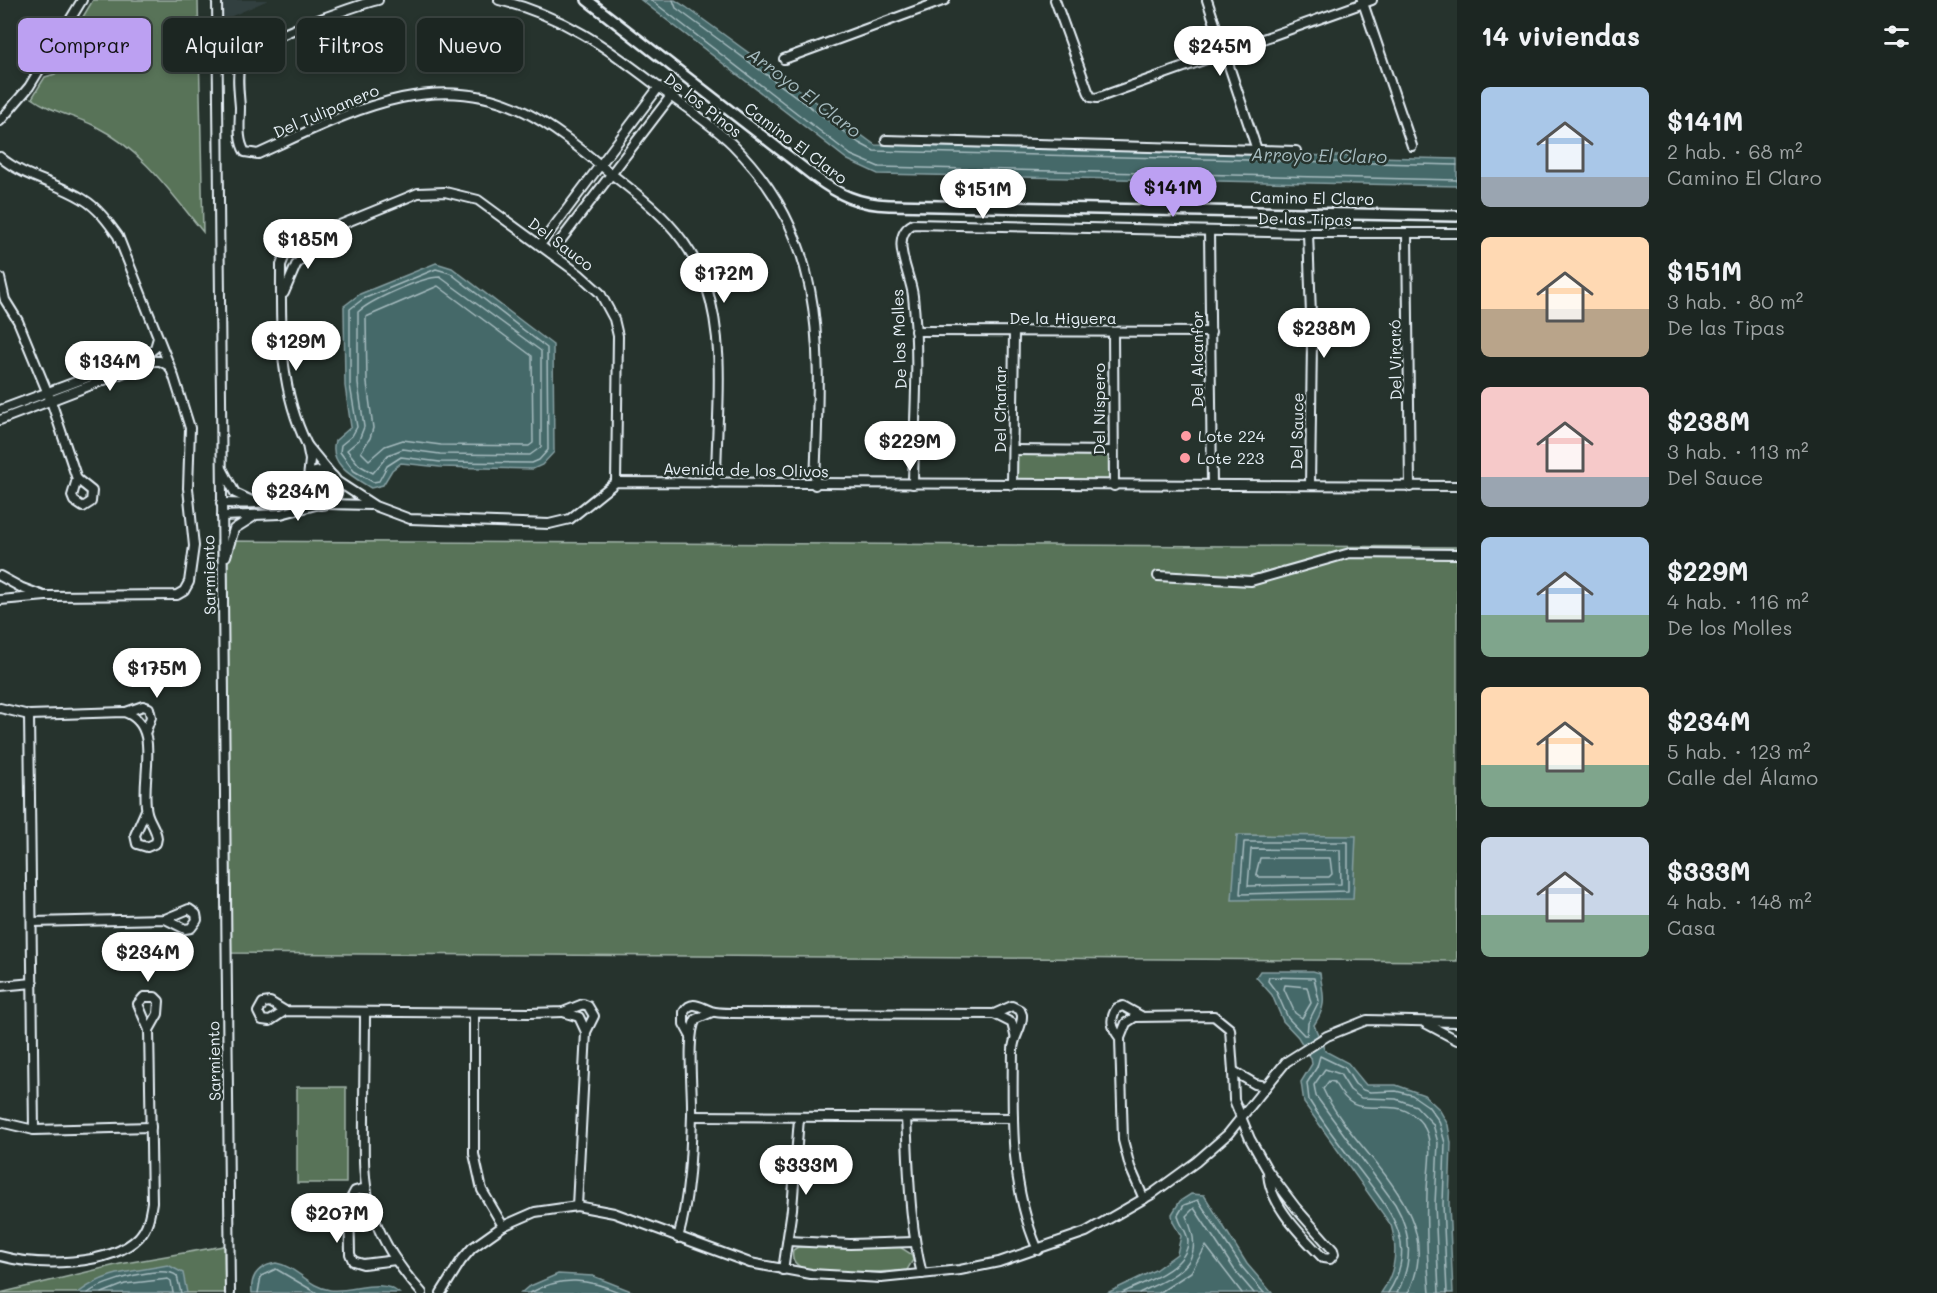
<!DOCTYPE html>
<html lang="es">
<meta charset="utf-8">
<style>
body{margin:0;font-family:Mali,sans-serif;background:#29322f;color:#f1f3f6;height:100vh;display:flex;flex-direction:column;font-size:22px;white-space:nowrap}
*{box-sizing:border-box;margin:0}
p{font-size:20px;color:#a0a5a5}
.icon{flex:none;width:33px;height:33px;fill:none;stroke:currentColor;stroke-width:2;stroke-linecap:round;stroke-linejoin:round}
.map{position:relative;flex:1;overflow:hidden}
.sheet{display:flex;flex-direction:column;background:#1c2622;width:480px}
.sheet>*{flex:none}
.banner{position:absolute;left:18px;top:18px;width:570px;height:54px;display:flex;gap:12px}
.price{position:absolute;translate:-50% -51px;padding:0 14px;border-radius:21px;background:#fff;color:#222;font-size:20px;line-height:39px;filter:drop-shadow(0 2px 3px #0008)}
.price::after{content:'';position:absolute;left:50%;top:36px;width:18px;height:14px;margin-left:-9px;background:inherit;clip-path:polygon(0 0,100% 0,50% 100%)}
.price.selected{background:#bca0f2;color:#111}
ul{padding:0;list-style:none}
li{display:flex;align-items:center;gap:18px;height:150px;padding:0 24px}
li span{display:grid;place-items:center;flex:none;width:168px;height:120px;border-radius:9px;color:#555}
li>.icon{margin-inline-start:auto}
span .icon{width:72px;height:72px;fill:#fffc;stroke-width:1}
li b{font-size:26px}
h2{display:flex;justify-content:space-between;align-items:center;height:72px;padding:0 24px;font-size:26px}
.chip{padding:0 21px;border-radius:9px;background:#1c2622;box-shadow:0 3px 9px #0003,0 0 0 2px #3a4340;font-size:21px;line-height:54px}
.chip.selected{background:#bca0f2;color:#111}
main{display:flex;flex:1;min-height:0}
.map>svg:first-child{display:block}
.built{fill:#334040}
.green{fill:#597359;stroke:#a0b2a8;stroke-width:1.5}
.water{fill:#446969;stroke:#869fa2;stroke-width:1.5}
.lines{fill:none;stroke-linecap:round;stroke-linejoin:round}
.shore{stroke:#a6bbbf;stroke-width:1.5}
.minor-casing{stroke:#e8f1f8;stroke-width:12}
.tertiary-casing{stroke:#e8f1f8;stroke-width:14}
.minor{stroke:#26332d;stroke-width:8}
.tertiary{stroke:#26332d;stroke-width:9}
.poi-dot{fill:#ff9aa2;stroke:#26332d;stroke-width:2}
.labels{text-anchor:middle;stroke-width:5;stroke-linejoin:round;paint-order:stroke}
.street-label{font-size:16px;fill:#e8f1f8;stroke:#26332d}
.poi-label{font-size:16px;fill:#e8f1f8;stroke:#26332d;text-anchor:start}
.water-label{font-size:18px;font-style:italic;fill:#a6bbbf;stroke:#26332d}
</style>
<main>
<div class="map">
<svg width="1457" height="1293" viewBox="0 0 1457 1293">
<rect width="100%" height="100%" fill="#26332d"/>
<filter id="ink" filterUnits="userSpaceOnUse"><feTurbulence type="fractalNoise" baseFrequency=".0167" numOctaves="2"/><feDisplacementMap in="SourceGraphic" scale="12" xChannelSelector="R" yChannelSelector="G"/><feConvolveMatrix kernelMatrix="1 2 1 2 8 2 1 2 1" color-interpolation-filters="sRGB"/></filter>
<g filter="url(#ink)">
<path class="built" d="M 221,0 L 268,0 L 221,21 Z"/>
<g class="green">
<path d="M 93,0 L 198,0 L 203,232 C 172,194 141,149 95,126 C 75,116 51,112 32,98 L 45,77 L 55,74 L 78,39 L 78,25 Z"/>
<path d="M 1014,450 L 1113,451 L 1114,486 L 1012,485 Z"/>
<path d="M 217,541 L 1457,547 L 1457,961 L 225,953 Z"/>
<rect x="297" y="1087" width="49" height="96"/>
<path d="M 224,1246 L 225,1293 L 0,1293 L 120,1264 Z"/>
<path d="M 798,1247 L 900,1247 L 911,1254 L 913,1260 L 907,1270 C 888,1272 813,1276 799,1266 C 792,1261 792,1257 793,1250 Z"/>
</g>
<g class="water">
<path d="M 641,0 L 675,0 L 686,7 L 875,145 L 1457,159 L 1457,186 L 878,174 L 848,160 Z"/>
<path d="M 436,263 L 452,268 L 553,345 L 554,452 L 542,465 L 533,469 L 440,467 L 401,463 L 392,470 L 383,485 L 371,488 C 355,478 328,465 335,441 L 351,427 L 345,386 L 344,306 L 360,294 Z"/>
<path d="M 1237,835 L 1356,836 L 1353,899 L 1232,900 Z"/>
<path d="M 1260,971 L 1313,971 L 1320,973 C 1323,996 1328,1004 1314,1025 L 1325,1051 L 1348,1063 L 1366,1085 L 1396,1085 L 1424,1095 L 1439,1109 L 1448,1125 L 1451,1143 L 1449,1204 L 1453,1293 L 1381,1293 C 1396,1272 1398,1249 1391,1225 L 1304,1103 L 1301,1082 L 1312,1064 L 1311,1058 L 1298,1037 L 1283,1021 L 1272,995 L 1256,977 Z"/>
<path d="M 1191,1194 L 1204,1195 L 1247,1264 L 1272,1293 L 1107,1293 L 1155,1270 L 1177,1254 L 1181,1236 L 1173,1222 L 1172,1214 L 1180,1201 Z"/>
<path d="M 276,1263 C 296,1266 308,1287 330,1290 C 352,1293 380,1277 399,1293 L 252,1293 C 250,1276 259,1266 276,1263 Z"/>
<path d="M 168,1265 L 183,1273 L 187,1293 L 78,1293 C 108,1270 133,1272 168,1265 Z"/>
<path d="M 558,1274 L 593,1276 L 636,1293 L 521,1293 L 528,1287 Z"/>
</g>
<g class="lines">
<g class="shore">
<path d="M 651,0 L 851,155 L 879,167 L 1457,180"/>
<path d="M 673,0 L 676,8 L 859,143 L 874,151 L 1457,165"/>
<path d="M 436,269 L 450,273 L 547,348 L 548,450 L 539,460 L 532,463 L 440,462 L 401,457 L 387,466 L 379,481 L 373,482 L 354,471 L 340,452 L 341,445 L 352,436 L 357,427 L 350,385 L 350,309 L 363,299 Z"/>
<path d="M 440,277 L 541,351 L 541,447 L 530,455 L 440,454 L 403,449 L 388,455 L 373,473 L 359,465 L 347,450 L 359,440 L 364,427 L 358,384 L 358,312 C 371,300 422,277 440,277 Z"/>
<path d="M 438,286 L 532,356 L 533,443 L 529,446 L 441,445 L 403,440 L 385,446 L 369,460 L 361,452 L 370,438 L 373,428 L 367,383 L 366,317 Z"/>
<path d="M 1244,842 L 1348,842 L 1348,891 L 1240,894 Z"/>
<path d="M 1251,849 L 1340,850 L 1341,884 L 1248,886 Z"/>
<path d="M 1260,858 L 1330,858 L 1332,874 L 1329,877 L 1259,877 L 1256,874 Z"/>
<path d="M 1269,977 L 1314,978 L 1319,1001 L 1308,1023 L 1307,1035 L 1304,1035 L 1288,1018 L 1277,993 L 1268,981 Z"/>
<path d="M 1285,985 L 1307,987 L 1311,1003 L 1302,1018 L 1295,1013 L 1284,989 Z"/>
<path d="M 88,1293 C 103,1281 164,1264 177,1276 L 181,1293"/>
<path d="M 102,1293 L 125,1284 L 168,1279 L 171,1281 L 173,1293"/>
<path d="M 258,1293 L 261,1276 L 276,1269 L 317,1293"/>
<path d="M 530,1293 C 562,1275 589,1279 621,1293"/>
<path d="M 1122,1293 C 1142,1283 1187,1269 1188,1242 C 1188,1231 1179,1225 1178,1215 L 1184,1205 L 1198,1200 L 1242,1267 L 1264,1293"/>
<path d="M 1139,1293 C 1177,1274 1209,1264 1186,1216 L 1194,1208 L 1236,1272 L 1254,1293"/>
<path d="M 1159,1293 L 1191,1272 L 1206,1246 L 1242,1293"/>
<path d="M 1388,1293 C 1420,1244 1390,1211 1361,1172 C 1343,1149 1324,1125 1309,1100 L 1307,1083 L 1317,1067 L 1320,1056 L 1345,1068 L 1355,1084 L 1363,1090 L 1370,1092 L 1396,1091 L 1412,1095 L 1428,1106 L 1439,1121 L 1445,1143 L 1443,1204 L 1447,1293"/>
<path d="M 1397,1293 C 1413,1263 1412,1233 1395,1204 L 1316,1096 L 1314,1085 L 1325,1069 L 1340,1074 L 1350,1090 L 1361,1098 L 1396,1099 L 1416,1106 L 1433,1124 L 1438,1143 L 1435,1204 L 1439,1293"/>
<path d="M 1408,1293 C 1450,1211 1353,1155 1323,1089 L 1329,1081 L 1334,1082 C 1354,1117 1365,1104 1396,1108 C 1410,1110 1422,1120 1427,1133 C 1433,1150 1427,1174 1427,1192 C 1426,1226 1427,1260 1430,1293"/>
</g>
<g class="minor-casing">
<g id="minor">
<path d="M 217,0 L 230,1293"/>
<path d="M 378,0 C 356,5 247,43 241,61 C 236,74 239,93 240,107 C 240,122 237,139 245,152 L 258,154 C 343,116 432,65 525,112 C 556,128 583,151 610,173 C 651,204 688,234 706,285 C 727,347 716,419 716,483"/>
<path d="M 499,0 C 564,16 605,46 657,86 C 682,105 709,122 732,144 C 832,243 819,357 815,485"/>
<path d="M 1055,0 L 1088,91 L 1091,97 L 1097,98 L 1372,0"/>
<path d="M 1207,0 L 1257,150"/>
<path d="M 1362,0 L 1412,146"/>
<path d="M 784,59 L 945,0"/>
<path d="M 0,121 L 29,87 L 82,0"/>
<path d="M 886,140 L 1296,151"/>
<path d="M 0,157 C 25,178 56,182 83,199 C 98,208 108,222 118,236 L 174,377 L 190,428 L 188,488 L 194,546 L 189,582 L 184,591 L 177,595 L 46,596 L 0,600"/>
<path d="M 1209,231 L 1212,485"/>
<path d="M 1308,233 L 1312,342 L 1310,485"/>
<path d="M 1407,234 L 1410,487"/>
<path d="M 540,245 L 659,87"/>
<path d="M 551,253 L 671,96"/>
<path d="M 0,278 L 5,300 L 18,321 L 51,401 L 77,479 L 92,491 L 91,502 L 83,507 L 74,501 L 72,496 L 77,479"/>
<path d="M 284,293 L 296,265 L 321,236"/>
<path d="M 915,331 L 1211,332"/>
<path d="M 1113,332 L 1114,486"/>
<path d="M 0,410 L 145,356 L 155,348 L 158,338"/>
<path d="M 0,420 L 154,361 L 160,361 L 169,366"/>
<path d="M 307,445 C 278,386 281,329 281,265 L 287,250 L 298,242 L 406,198 L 418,193 L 445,192 L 478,200 L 579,274 L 600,293 L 614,319 L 618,336 L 616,482"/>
<path d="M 1014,450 L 1113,451"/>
<path d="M 223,470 L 235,493 L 252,501"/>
<circle cx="321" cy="488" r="17"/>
<path d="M 308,478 L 310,460 L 307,445 L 330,473"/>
<path d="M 335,480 L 375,506 L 410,519 L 549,524 L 570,519 L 616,482 L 1457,486"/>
<path d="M 913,484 C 914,422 920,358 913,296 C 911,274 888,237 913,224 L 1308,233 L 1457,233"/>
<path d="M 1012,485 L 1014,332"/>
<path d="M 221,503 C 251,504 283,506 306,483"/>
<path d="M 328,504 L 370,505"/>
<path d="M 222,516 L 281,514 L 316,505"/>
<path d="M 226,556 L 234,529 L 253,517"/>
<path d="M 0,576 L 22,588 L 41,595"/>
<path d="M 1158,576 L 1251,581 L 1350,553 L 1457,554"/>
<path d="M 0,708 L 29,715 L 124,712 C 164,725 139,781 147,812 C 149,821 156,828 157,838 L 156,843 L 147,847 L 137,844 L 135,835 L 146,810"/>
<path d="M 126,712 L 143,706 L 149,708 L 151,717 L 146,731"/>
<path d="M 29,715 L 34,1130"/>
<path d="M 32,922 L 165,919 L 185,929 L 191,928 L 197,920 L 196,914 L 189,909 L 165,919"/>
<path d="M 0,986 L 33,983"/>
<path d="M 285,1011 L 270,1021 L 262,1020 L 258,1012 L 263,1003 L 270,1002 L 285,1011 L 530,1013 L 563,1012 L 583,1004 L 588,1006 L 594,1016 L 586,1032"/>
<path d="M 563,1012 L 579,1017 L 586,1032 L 577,1206"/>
<path d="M 365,1013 C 365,1047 364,1081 364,1115 C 364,1145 362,1177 370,1206 C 380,1238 400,1269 422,1293"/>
<path d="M 474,1014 L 474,1154 L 482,1190 L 503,1226"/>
<path d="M 994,1014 L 1012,1006 L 1020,1010 L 1022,1015 C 1023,1027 1013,1037 1013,1050 C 1012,1118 1010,1187 1038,1250"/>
<path d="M 1141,1016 L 1123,1006 L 1117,1008 C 1109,1019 1112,1028 1120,1038 L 1123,1140 L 1130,1167 L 1144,1199"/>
<path d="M 1425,1023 L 1457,1040"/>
<path d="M 690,1035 L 684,1024 L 684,1012 C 692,999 700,1007 711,1011 C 717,1013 725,1013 731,1013 L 994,1014 L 1012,1023 L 1015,1035"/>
<path d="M 1120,1038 L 1126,1023 L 1135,1017 L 1214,1016 L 1230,1029 L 1233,1071"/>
<path d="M 1266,1086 L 1255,1084 L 1233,1071 L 1234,1100 L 1250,1139 L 1268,1171 L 1296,1208 L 1333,1250 L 1334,1254 L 1330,1259 L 1323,1258 C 1301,1235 1268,1203 1268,1171"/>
<path d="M 692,1116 L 1013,1118"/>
<path d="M 906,1118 C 909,1171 909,1223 922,1274"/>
<path d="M 0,1122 L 34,1130 L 151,1127"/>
<path d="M 366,1188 L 355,1191 L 349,1202 L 350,1254 L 353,1261 L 363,1264 L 396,1260"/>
<path d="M 678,1238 C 689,1199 691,1155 692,1114 C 693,1092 686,1035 696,1019 L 712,1012"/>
<path d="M 788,1241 L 850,1244 L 914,1242"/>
<path d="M 0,1256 C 37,1266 110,1267 139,1237 C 148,1227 150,1215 152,1202 L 149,1030 L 158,1014 L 159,1001 L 155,997 L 144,997 L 138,1004 L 149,1030"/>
<path d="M 783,1270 L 792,1209 L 799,1118"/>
<path d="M 441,1293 L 461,1261 L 472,1248 L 503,1226 L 535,1212 L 577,1206 L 614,1213 L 750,1263 L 811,1274 L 881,1278 L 960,1270 L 999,1262 L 1086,1232 L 1152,1194 L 1196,1162 L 1228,1134 L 1286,1062 L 1327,1036 L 1367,1020 L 1457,1022"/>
</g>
</g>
<g class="tertiary-casing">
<path id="tertiary" d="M 587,0 L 815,177 C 839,195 858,204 889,205 L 1457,216"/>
</g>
<use href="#minor" class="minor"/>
<use href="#tertiary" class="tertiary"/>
</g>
</g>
<g class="poi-dot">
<circle cx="1186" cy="436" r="6"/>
<circle cx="1185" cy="458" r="6"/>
</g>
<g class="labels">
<g class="street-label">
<text transform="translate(703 105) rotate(38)" y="6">De los Pinos</text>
<text transform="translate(326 111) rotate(-23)" y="6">Del Tulipanero</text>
<text transform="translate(796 143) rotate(37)" y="6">Camino El Claro</text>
<text transform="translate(1312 198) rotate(1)" y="6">Camino El Claro</text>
<text transform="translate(1305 219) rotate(1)" y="6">De las Tipas</text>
<text transform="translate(561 244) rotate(37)" y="6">Del Sauco</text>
<text x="1063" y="324">De la Higuera</text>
<text transform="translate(899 339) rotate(-92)" y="6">De los Molles</text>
<text transform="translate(1197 359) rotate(-90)" y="6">Del Alcanfor</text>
<text transform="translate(1395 360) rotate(-91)" y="6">Del Viraró</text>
<text transform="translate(1000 409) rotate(-90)" y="6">Del Chañar</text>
<text transform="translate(1099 409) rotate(-90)" y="6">Del Níspero</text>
<text transform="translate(1297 431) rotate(-89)" y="6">Del Sauce</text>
<text transform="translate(746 470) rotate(1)" y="6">Avenida de los Olivos</text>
<text transform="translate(209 575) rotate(-91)" y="6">Sarmiento</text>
<text transform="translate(214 1061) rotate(-91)" y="6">Sarmiento</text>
</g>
<g class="poi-label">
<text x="1198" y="442">Lote 224</text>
<text x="1197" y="464">Lote 223</text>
</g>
<g class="water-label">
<text transform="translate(804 93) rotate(37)" y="6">Arroyo El Claro</text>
<text transform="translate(1319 156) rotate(1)" y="6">Arroyo El Claro</text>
</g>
</g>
</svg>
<b class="price" style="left:1220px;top:77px">$245M</b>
<b class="price selected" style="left:1173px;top:218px">$141M</b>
<b class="price" style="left:983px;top:220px">$151M</b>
<b class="price" style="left:308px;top:270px">$185M</b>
<b class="price" style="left:724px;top:304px">$172M</b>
<b class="price" style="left:1324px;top:359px">$238M</b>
<b class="price" style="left:296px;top:372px">$129M</b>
<b class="price" style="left:110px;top:392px">$134M</b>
<b class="price" style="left:910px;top:472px">$229M</b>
<b class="price" style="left:298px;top:522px">$234M</b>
<b class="price" style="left:157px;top:699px">$175M</b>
<b class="price" style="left:148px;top:983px">$234M</b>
<b class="price" style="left:806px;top:1196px">$333M</b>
<b class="price" style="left:337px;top:1244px">$207M</b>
<div class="banner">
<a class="chip selected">Comprar</a>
<a class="chip">Alquilar</a>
<a class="chip">Filtros</a>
<a class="chip">Nuevo</a>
</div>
</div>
<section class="sheet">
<h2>14 viviendas<svg class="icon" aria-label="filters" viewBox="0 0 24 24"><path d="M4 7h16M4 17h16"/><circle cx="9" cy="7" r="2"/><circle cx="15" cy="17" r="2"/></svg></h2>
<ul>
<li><span style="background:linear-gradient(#a9c7e8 75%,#9aa5b1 0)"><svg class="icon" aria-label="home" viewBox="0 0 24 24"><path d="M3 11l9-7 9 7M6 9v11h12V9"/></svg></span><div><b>$141M</b><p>2 hab. · 68 m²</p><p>Camino El Claro</p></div></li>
<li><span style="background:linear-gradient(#ffd9b3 60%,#b9a48a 0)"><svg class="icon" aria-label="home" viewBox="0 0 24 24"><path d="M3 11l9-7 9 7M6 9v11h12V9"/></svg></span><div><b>$151M</b><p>3 hab. · 80 m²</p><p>De las Tipas</p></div></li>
<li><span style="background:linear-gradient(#f6c9c9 75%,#9aa5b1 0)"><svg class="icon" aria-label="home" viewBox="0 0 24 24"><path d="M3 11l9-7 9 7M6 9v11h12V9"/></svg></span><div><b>$238M</b><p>3 hab. · 113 m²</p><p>Del Sauce</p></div></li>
<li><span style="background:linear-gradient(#a9c7e8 65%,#7fa58c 0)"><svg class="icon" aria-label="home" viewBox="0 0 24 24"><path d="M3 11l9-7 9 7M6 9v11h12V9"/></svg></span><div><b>$229M</b><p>4 hab. · 116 m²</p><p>De los Molles</p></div></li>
<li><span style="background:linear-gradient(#ffd9b3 65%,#7fa58c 0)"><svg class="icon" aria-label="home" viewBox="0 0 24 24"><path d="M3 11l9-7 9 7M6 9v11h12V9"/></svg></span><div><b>$234M</b><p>5 hab. · 123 m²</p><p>Calle del Álamo</p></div></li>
<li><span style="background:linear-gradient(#c9d6e8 65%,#7fa58c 0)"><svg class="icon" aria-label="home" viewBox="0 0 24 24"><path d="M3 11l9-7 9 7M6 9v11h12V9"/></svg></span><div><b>$333M</b><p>4 hab. · 148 m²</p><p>Casa</p></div></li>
</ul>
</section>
</main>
